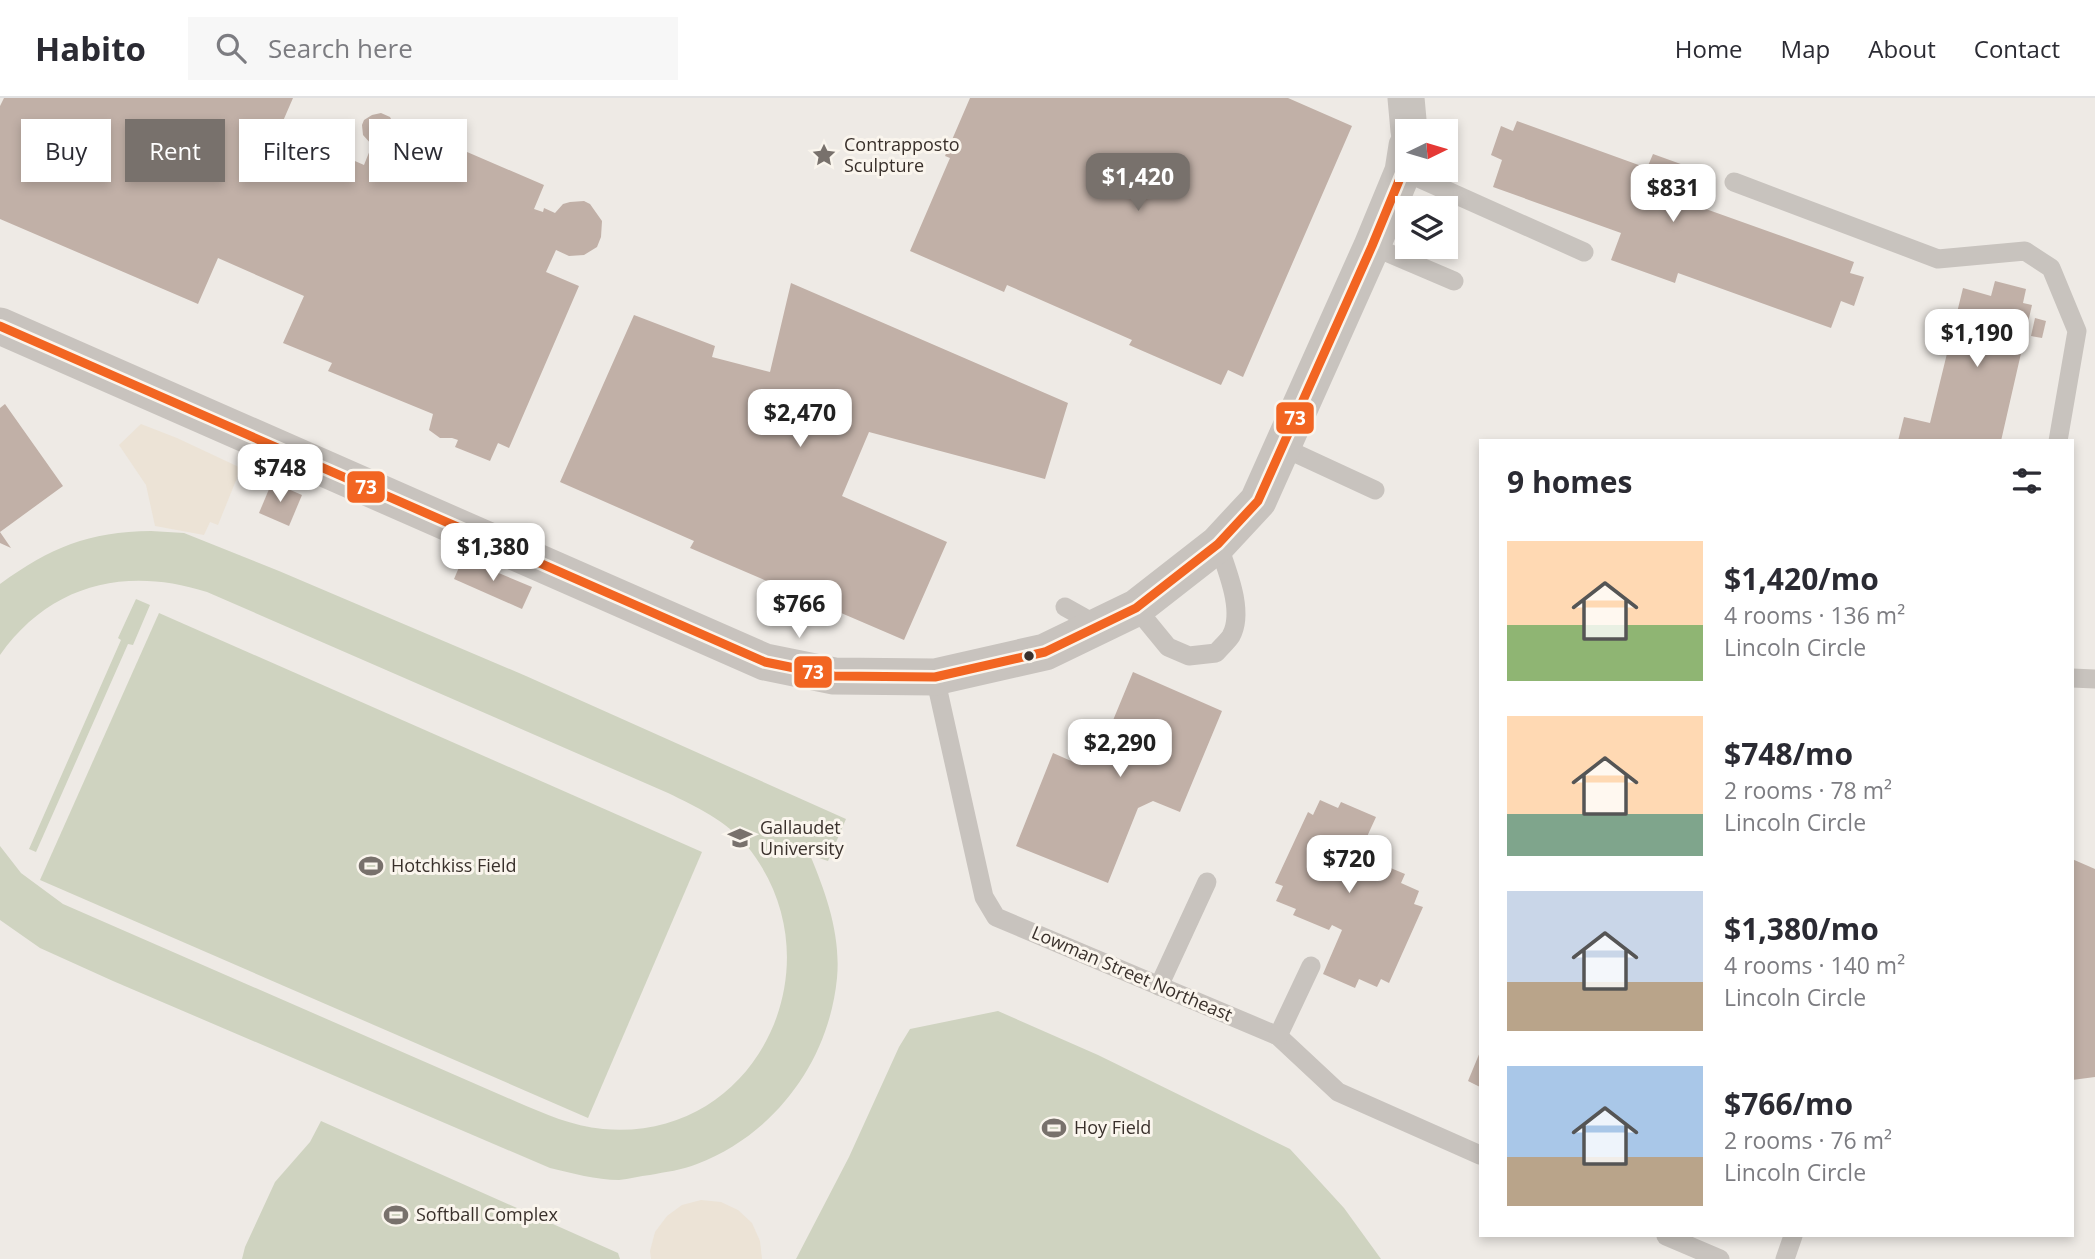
<!DOCTYPE html>
<meta charset="utf-8">
<style>
body{margin:0;font-family:"Open Sans",sans-serif;background:#f7f7f7;color:#2b2b33;height:100vh;display:flex;flex-direction:column;font-size:26px;white-space:nowrap}
*{box-sizing:border-box;margin:0}
p{font-size:23px;color:#7c7c81}
.icon{flex:none;width:38px;height:38px;fill:none;stroke:currentColor;stroke-width:2;stroke-linecap:round;stroke-linejoin:round}
.map{position:relative;flex:1;overflow:hidden}
.details{position:absolute;left:1479px;top:341px;width:595px;height:798px;display:flex;flex-direction:column;background:#fff;border-radius:0px;box-shadow:0 4px 10px #0003}
.details>*{flex:none}
.top-card{position:absolute;left:21px;top:21px;width:665px;height:63px;display:flex;gap:14px}
.needle{width:46px;rotate:85deg}
.tools{position:absolute;left:1395px;top:21px;display:grid;gap:14px}
.tools a{display:grid;place-items:center;width:63px;height:63px;border-radius:0px;background:#fff;box-shadow:0 4px 10px #0003;font-size:35px}
.price{position:absolute;translate:-50% -60px;padding:0 16px;border-radius:14px;background:#fff;color:#222;font-size:23px;line-height:46px;filter:drop-shadow(0 2px 4px #0008)}
.price::after{content:'';position:absolute;left:50%;top:42px;width:21px;height:16px;margin-left:-10px;background:inherit;clip-path:polygon(0 0,100% 0,50% 100%)}
.price.active{background:#78716c;color:#fff}
ul{padding:0;list-style:none}
li{display:flex;align-items:center;gap:21px;height:175px;padding:0 28px}
li span{display:grid;place-items:center;flex:none;width:196px;height:140px;border-radius:0px;color:#555}
li>.icon{margin-inline-start:auto}
span .icon{width:84px;height:84px;fill:#fffc;stroke-width:1}
li b{font-size:30px}
h2{display:flex;justify-content:space-between;align-items:center;height:84px;padding:0 28px;font-size:30px}
.pill{padding:0 24px;border-radius:0px;background:#fff;box-shadow:0 4px 10px #0003;font-size:24px;line-height:63px}
.pill.active{background:#78716c;color:#fff}
header{display:flex;align-items:center;gap:42px;box-sizing:border-box;height:98px;padding:0 35px;background:#fff;border-bottom:2px solid #e1e1e2}
header strong{font-size:33px}
nav{display:flex;gap:38px;margin-inline-start:auto;font-size:24px}
.search{width:490px;height:63px;background:#f7f7f7;display:flex;align-items:center;gap:18px;box-sizing:border-box;padding:0 24px;border-radius:0px;color:#7c7c81;font-size:26px}
.map>svg:first-child{display:block}
.pitch{fill:#cfd3c0}
.plaza{fill:#ece3d6}
.building{fill:#c1b0a7}
.lines{fill:none;stroke-linecap:round;stroke-linejoin:round}
.service{stroke:#c8c3be;stroke-width:19}
.minor{stroke:#c8c3be;stroke-width:37}
.bus-1-casing{stroke:#faf5ed;stroke-width:14}
.bus-1{stroke:#f26522;stroke-width:9}
.bus-dot{fill:#39302b;stroke:#faf5ed;stroke-width:2.5}
.labels{text-anchor:middle;stroke-width:6;stroke-linejoin:round;paint-order:stroke}
.poi-label{font-size:18px;fill:#39302b;stroke:#faf5ed;text-anchor:start}
.street-label{font-size:18px;fill:#39302b;stroke:#faf5ed}
.line-badge{stroke:#faf5ed;stroke-width:2.5}
.badge-label{font-size:19px;text-anchor:middle;font-weight:bold;fill:#fff}
</style>
<header>
<strong>Habito</strong>
<div class="search"><svg class="icon" aria-label="search" viewBox="0 0 24 24"><circle cx="10" cy="10" r="6"/><path d="M15 15l6 6"/></svg>Search here</div>
<nav><a>Home</a><a>Map</a><a>About</a><a>Contact</a></nav>
</header>
<div class="map">
<svg width="2095" height="1161" viewBox="0 0 2095 1161">
<rect width="100%" height="100%" fill="#eeeae5"/>
<g class="pitch">
<path d="M 151,433 L 184,435 L 279,473 L 526,578 L 846,721 L 828,763 L 810,757 C 826,795 841,837 837,880 C 829,963 775,1036 697,1066 C 683,1072 665,1074 650,1077 C 640,1078 629,1081 619,1082 C 596,1082 572,1075 550,1070 L 113,883 L 40,850 L 0,822 L 0,748 L 21,775 L 63,806 L 517,1004 C 545,1016 572,1028 603,1031 C 757,1045 842,865 747,748 C 726,722 696,709 668,695 L 207,494 C 126,468 50,486 0,557 L 0,486 C 51,449 88,434 151,433 Z"/>
<path d="M 136,501 L 150,507 L 133,547 L 128,546 L 36,754 L 29,751 L 121,542 L 118,540 Z"/>
<path d="M 159,515 L 702,754 L 588,1020 L 40,782 Z"/>
<path d="M 998,913 L 1098,957 L 1290,1051 L 1344,1110 L 1381,1161 L 796,1161 L 849,1059 L 899,949 L 910,931 Z"/>
<path d="M 321,1023 L 618,1155 L 620,1161 L 242,1161 L 245,1149 L 275,1084 L 310,1044 Z"/>
</g>
<g class="plaza">
<path d="M 141,326 L 177,340 L 241,370 L 218,427 L 210,424 L 204,437 L 155,428 L 146,387 L 119,347 Z"/>
<path d="M 701,1102 L 721,1104 L 738,1112 L 752,1125 L 760,1143 L 762,1161 L 651,1161 L 650,1153 L 655,1134 L 667,1118 L 682,1107 Z"/>
</g>
<g class="building">
<path d="M 4,0 L 293,0 L 280,30 L 364,67 L 372,47 L 363,37 L 362,27 L 364,22 L 372,17 L 381,15 L 390,19 L 394,27 L 428,43 L 430,38 L 544,87 L 534,111 L 543,114 L 544,110 L 555,115 L 563,106 L 570,104 L 584,103 L 590,106 L 602,123 L 601,139 L 597,149 L 584,157 L 569,158 L 556,152 L 546,174 L 579,188 L 509,350 L 498,345 L 490,363 L 455,349 L 458,342 L 452,340 L 440,340 L 429,332 L 433,316 L 328,273 L 332,265 L 283,245 L 304,198 L 218,160 L 198,206 L 0,121 L 0,8 Z"/>
<path d="M 970,0 L 1288,0 L 1352,28 L 1243,279 L 1228,272 L 1221,287 L 1129,247 L 1132,242 L 1007,187 L 1004,194 L 910,153 L 950,60 L 945,58 Z"/>
<path d="M 1517,23 L 1647,70 L 1653,56 L 1714,78 L 1703,110 L 1854,164 L 1850,175 L 1864,179 L 1854,208 L 1841,203 L 1831,230 L 1678,175 L 1675,185 L 1611,162 L 1621,135 L 1493,89 L 1502,62 L 1491,57 L 1501,28 L 1513,33 Z"/>
<path d="M 1995,183 L 2026,191 L 2023,205 L 2032,207 L 2001,343 L 1898,343 L 1904,319 L 1930,325 L 1963,190 L 1991,198 Z"/>
<path d="M 791,185 L 1068,305 L 1045,381 L 869,334 L 842,398 L 947,444 L 904,542 L 690,450 L 694,443 L 560,384 L 634,217 L 715,248 L 712,259 L 770,274 Z"/>
<path d="M 2035,220 L 2046,223 L 2042,240 L 2031,238 Z"/>
<path d="M 5,306 L 63,388 L 0,434 L 11,450 L 0,445 L 0,310 Z"/>
<path d="M 272,384 L 302,397 L 289,428 L 259,415 Z"/>
<path d="M 463,460 L 532,489 L 522,511 L 454,481 Z"/>
<path d="M 1133,574 L 1222,613 L 1180,714 L 1153,703 L 1138,710 L 1108,785 L 1016,748 L 1053,655 L 1078,666 L 1097,661 Z"/>
<path d="M 1320,702 L 1338,710 L 1341,704 L 1376,719 L 1354,767 L 1364,772 L 1369,761 L 1405,776 L 1401,785 L 1419,793 L 1414,806 L 1423,809 L 1389,885 L 1381,881 L 1377,889 L 1359,881 L 1355,890 L 1323,876 L 1342,832 L 1332,827 L 1329,832 L 1293,817 L 1296,811 L 1276,803 L 1283,788 L 1275,785 L 1308,714 L 1313,717 Z"/>
<path d="M 2072,761 L 2095,771 L 2095,979 L 2072,982 Z"/>
<path d="M 1480,954 L 1480,989 L 1468,983 Z"/>
</g>
<g class="lines">
<g class="service">
<path d="M 1403,73 L 1584,154"/>
<path d="M 1734,84 L 1938,161 L 2025,153 L 2051,170 L 2077,233 L 2058,343"/>
<path d="M 1372,148 L 1454,183"/>
<path d="M 1282,349 L 1375,392"/>
<path d="M 1065,509 L 1099,528"/>
<path d="M 1136,510 L 1168,549 L 1189,558 L 1216,555 C 1221,549 1227,544 1231,538 C 1245,513 1226,470 1218,446"/>
<path d="M 935,579 L 984,799 L 996,819 L 1278,938 L 1338,994 L 1480,1057"/>
<path d="M 2072,580 L 2095,581"/>
<path d="M 1159,888 L 1207,784"/>
<path d="M 1278,938 L 1311,868"/>
<path d="M 1666,1138 L 1720,1161"/>
<path d="M 1785,1161 L 1793,1138"/>
</g>
<g class="minor">
<path d="M 1406,0 L 1409,33"/>
<path d="M 0,228 L 765,564 L 834,578 L 935,579 L 1045,554 L 1136,510 L 1218,446 L 1258,403 L 1372,148 L 1403,73 L 1407,48"/>
</g>
<g class="bus-1-casing">
<path id="bus-1" d="M 0,228 L 765,564 L 834,578 L 935,579 L 1045,554 L 1136,510 L 1218,446 L 1258,403 L 1372,148 L 1403,73 L 1407,48"/>
</g>
<use href="#bus-1" class="bus-1"/>
</g>
<defs>
<g id="sight-bare" transform="scale(1.89)"><path d="M0-6L1.8-2.2L6-1.7L2.9 1.2L3.7 5.4L0 3.3L-3.7 5.4L-2.9 1.2L-6-1.7L-1.8-2.2Z" fill="#78716c" stroke="#faf5ed" stroke-width="2.5" paint-order="stroke"/></g>
<g id="university-bare" transform="scale(1.89)"><path d="M0-5L7-2L0 1L-7-2ZM-4 1L0 2.5L4 1V4Q0 6-4 4Z" fill="#78716c" stroke="#faf5ed" stroke-width="2.5" paint-order="stroke"/></g>
<g id="stadium-bare" transform="scale(1.89)"><path d="M0-5a6.5 5 0 1 0 0 10a6.5 5 0 1 0 0-10ZM-3.5-1.8h7v3.6h-7Z" fill="#78716c" stroke="#faf5ed" stroke-width="2.5" paint-order="stroke"/></g>
</defs>
<g fill-rule="evenodd">
<use href="#sight-bare" x="824" y="57"/>
<use href="#university-bare" x="740" y="740"/>
<use href="#stadium-bare" x="371" y="768"/>
<use href="#stadium-bare" x="1054" y="1030"/>
<use href="#stadium-bare" x="396" y="1117"/>
</g>
<circle class="bus-dot" cx="1029" cy="558" r="6"/>
<g class="labels">
<g class="poi-label">
<text x="844" y="53">Contrapposto<tspan x="844" dy="21">Sculpture</tspan></text>
<text x="760" y="736">Gallaudet<tspan x="760" dy="21">University</tspan></text>
<text x="391" y="774">Hotchkiss Field</text>
<text x="1074" y="1036">Hoy Field</text>
<text x="416" y="1123">Softball Complex</text>
</g>
<g class="street-label">
<text transform="translate(1132 876) rotate(23)" y="6">Lowman Street Northeast</text>
</g>
</g>
<g class="line-badge">
<rect x="1275" y="303" width="40" height="34" rx="7" fill="#f26522"/>
<rect x="346" y="372" width="40" height="34" rx="7" fill="#f26522"/>
<rect x="793" y="557" width="40" height="34" rx="7" fill="#f26522"/>
</g>
<g class="badge-label">
<text x="1295" y="327">73</text>
<text x="366" y="396">73</text>
<text x="813" y="581">73</text>
</g>
</svg>
<div class="tools">
<a><svg class="needle" viewBox="-14 -14 28 28"><path d="M0-13l5 13h-10z" fill="#e53935"/><path d="M0 13l5-13h-10z" fill="#7c7c81"/></svg></a>
<a><svg class="icon" aria-label="layers" viewBox="0 0 24 24"><path d="M12 4l9 5-9 5-9-5zM3 14l9 5 9-5"/></svg></a>
</div>
<b class="price active" style="left:1138px;top:115px">$1,420</b>
<b class="price" style="left:1673px;top:126px">$831</b>
<b class="price" style="left:1977px;top:271px">$1,190</b>
<b class="price" style="left:800px;top:351px">$2,470</b>
<b class="price" style="left:280px;top:406px">$748</b>
<b class="price" style="left:493px;top:485px">$1,380</b>
<b class="price" style="left:799px;top:542px">$766</b>
<b class="price" style="left:1120px;top:681px">$2,290</b>
<b class="price" style="left:1349px;top:797px">$720</b>
<div class="top-card">
<a class="pill">Buy</a>
<a class="pill active">Rent</a>
<a class="pill">Filters</a>
<a class="pill">New</a>
</div>
<section class="details">
<h2>9 homes<svg class="icon" aria-label="filters" viewBox="0 0 24 24"><path d="M4 7h16M4 17h16"/><circle cx="9" cy="7" r="2"/><circle cx="15" cy="17" r="2"/></svg></h2>
<ul>
<li><span style="background:linear-gradient(#ffd9b3 60%,#8fb573 0)"><svg class="icon" aria-label="home" viewBox="0 0 24 24"><path d="M3 11l9-7 9 7M6 9v11h12V9"/></svg></span><div><b>$1,420/mo</b><p>4 rooms · 136 m²</p><p>Lincoln Circle</p></div></li>
<li><span style="background:linear-gradient(#ffd9b3 70%,#7fa58c 0)"><svg class="icon" aria-label="home" viewBox="0 0 24 24"><path d="M3 11l9-7 9 7M6 9v11h12V9"/></svg></span><div><b>$748/mo</b><p>2 rooms · 78 m²</p><p>Lincoln Circle</p></div></li>
<li><span style="background:linear-gradient(#c9d6e8 65%,#b9a48a 0)"><svg class="icon" aria-label="home" viewBox="0 0 24 24"><path d="M3 11l9-7 9 7M6 9v11h12V9"/></svg></span><div><b>$1,380/mo</b><p>4 rooms · 140 m²</p><p>Lincoln Circle</p></div></li>
<li><span style="background:linear-gradient(#a9c7e8 65%,#b9a48a 0)"><svg class="icon" aria-label="home" viewBox="0 0 24 24"><path d="M3 11l9-7 9 7M6 9v11h12V9"/></svg></span><div><b>$766/mo</b><p>2 rooms · 76 m²</p><p>Lincoln Circle</p></div></li>
</ul>
</section>
</div>
